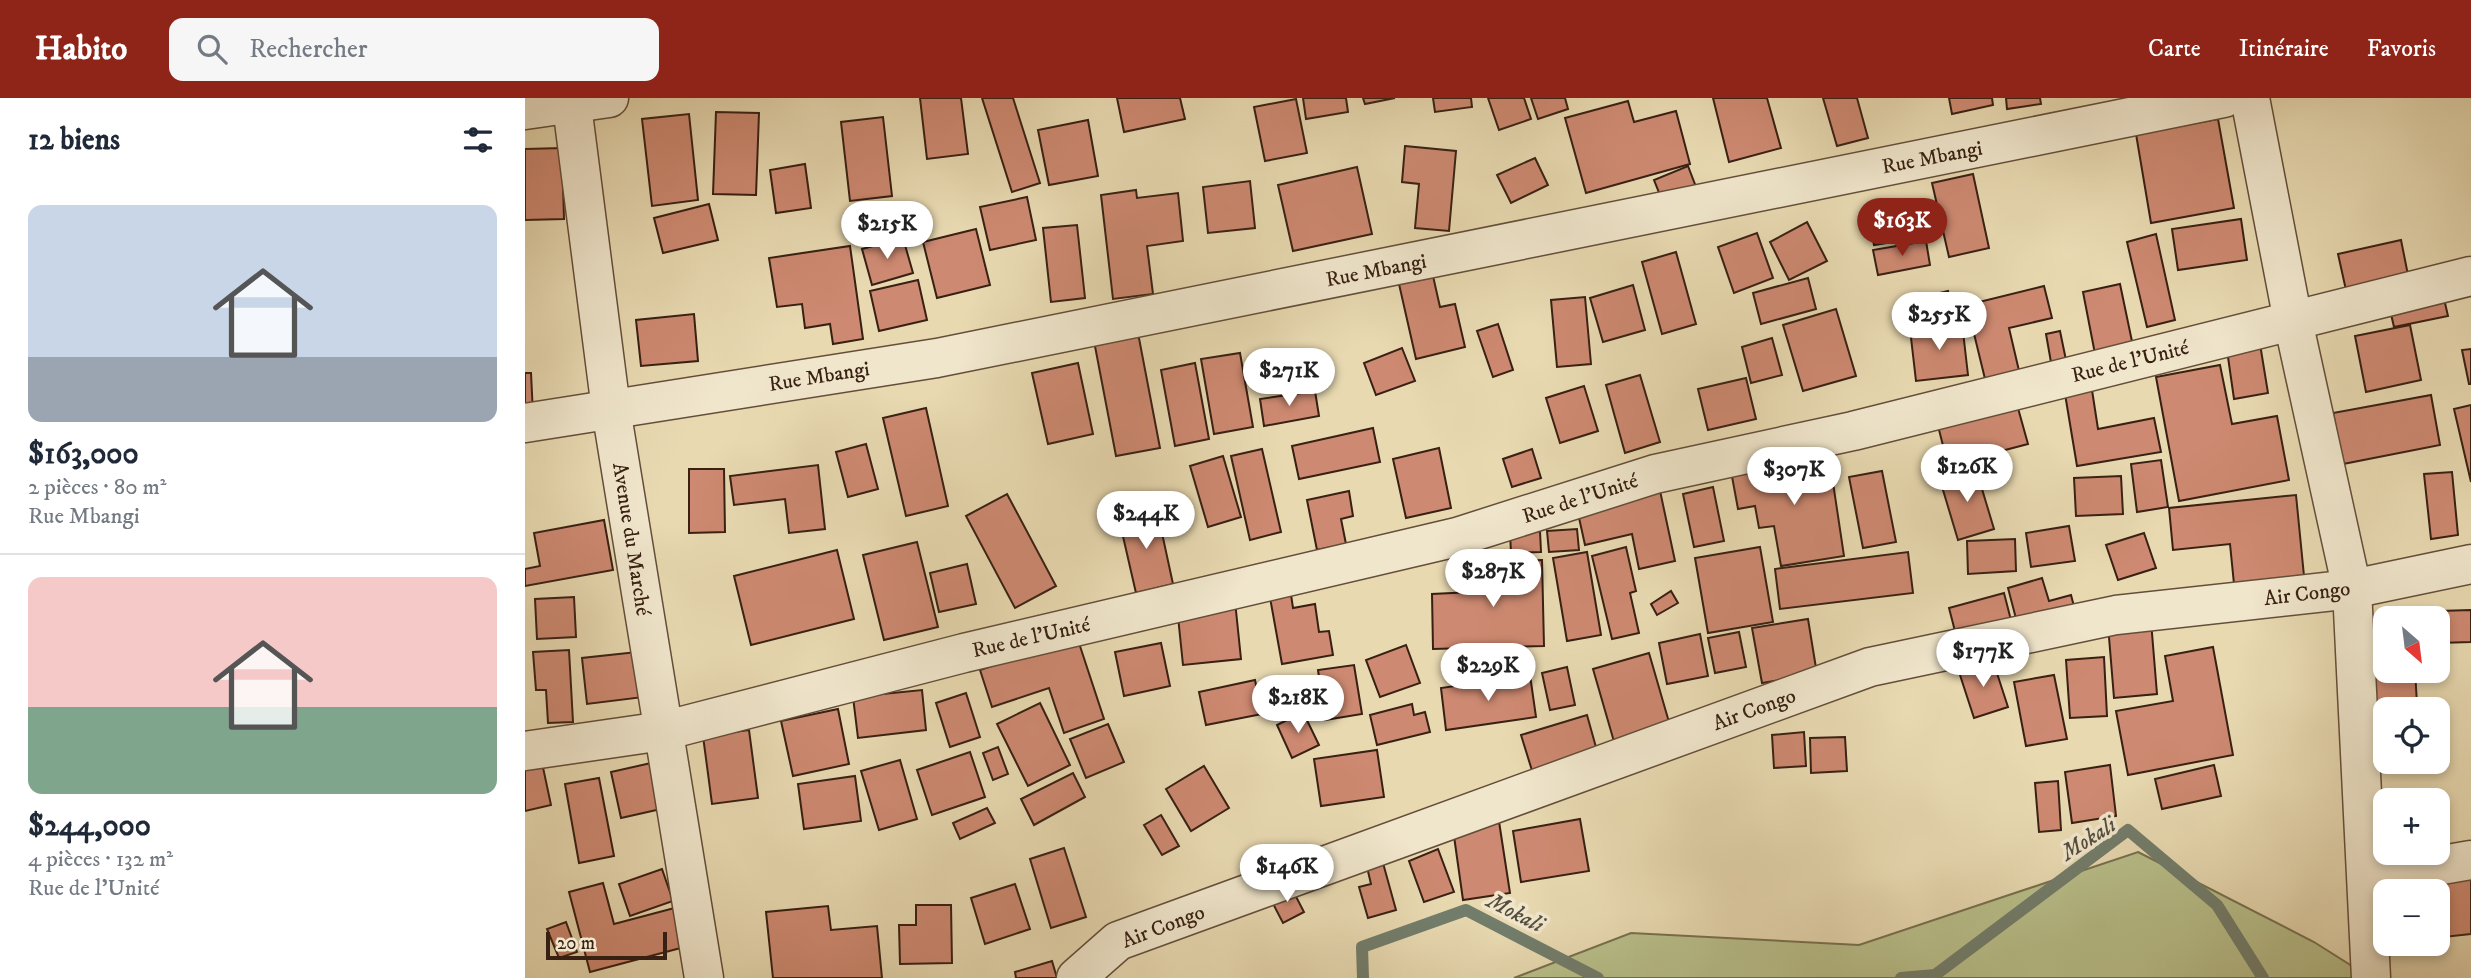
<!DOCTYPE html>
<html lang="fr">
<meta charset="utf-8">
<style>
body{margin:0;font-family:"IM FELL DW Pica",serif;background:#f6f6f7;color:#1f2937;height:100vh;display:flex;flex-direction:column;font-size:26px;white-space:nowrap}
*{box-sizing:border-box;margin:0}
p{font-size:23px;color:#747a83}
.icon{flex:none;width:38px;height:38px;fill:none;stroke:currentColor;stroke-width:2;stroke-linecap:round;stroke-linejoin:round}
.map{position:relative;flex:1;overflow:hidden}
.side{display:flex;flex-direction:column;background:#fff;width:525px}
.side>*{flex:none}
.needle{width:46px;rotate:152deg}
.tools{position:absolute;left:1848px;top:508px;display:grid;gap:14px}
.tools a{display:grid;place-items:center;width:77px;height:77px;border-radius:14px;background:#fff;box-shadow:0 4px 10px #0003;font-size:35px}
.scale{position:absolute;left:21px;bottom:18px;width:121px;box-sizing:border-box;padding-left:7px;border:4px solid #382013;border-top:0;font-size:19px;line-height:24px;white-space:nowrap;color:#382013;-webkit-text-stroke:5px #f0e6cc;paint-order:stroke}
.price{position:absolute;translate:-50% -60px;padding:0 16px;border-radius:24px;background:#fff;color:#222;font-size:23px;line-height:46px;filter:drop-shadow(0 2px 4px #0008)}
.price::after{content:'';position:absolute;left:50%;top:42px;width:21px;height:16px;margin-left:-10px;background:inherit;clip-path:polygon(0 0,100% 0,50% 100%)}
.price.active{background:#8f2418;color:#fff}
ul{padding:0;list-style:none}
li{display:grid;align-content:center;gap:14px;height:371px;padding:0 28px}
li+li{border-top:2px solid #e0e1e3}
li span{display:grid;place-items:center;height:217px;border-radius:14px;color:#555}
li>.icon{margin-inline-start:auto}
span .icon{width:126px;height:126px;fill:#fffc;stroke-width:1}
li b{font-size:30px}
h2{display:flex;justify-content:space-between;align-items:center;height:84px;padding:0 28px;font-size:30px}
header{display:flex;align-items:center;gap:42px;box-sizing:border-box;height:98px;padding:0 35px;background:#8f2418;color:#fff}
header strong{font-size:33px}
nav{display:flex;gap:38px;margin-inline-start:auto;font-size:24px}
.search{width:490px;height:63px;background:#f6f6f7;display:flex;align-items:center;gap:18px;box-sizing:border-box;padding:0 24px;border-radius:14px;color:#747a83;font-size:26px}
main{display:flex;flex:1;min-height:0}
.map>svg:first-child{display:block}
.green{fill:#b8bf8a;stroke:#78704e;stroke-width:2}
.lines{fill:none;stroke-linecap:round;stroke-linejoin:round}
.stream{stroke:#727d6b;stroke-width:12}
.building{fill:#cd8971;stroke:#382013;stroke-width:2}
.minor-casing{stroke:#644e3a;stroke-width:41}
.minor{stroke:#f0e6cc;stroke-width:38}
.labels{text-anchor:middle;stroke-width:7;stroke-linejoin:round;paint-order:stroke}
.street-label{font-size:21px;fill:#382013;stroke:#f0e6cc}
.water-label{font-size:23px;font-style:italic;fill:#554e3f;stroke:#f0e6cc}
</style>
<header>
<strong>Habito</strong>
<div class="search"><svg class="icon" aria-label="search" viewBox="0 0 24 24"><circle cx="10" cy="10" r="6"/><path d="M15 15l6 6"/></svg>Rechercher</div>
<nav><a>Carte</a><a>Itinéraire</a><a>Favoris</a></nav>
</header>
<main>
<section class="side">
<h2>12 biens<svg class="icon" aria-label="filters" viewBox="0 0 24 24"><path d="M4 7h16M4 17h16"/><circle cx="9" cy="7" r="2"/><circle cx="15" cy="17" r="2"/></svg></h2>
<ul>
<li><span style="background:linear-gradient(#c9d6e8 70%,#9aa5b1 0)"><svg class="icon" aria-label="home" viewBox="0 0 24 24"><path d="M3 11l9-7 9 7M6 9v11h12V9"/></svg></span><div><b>$163,000</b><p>2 pièces · 80 m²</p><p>Rue Mbangi</p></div></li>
<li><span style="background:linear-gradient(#f6c9c9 60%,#7fa58c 0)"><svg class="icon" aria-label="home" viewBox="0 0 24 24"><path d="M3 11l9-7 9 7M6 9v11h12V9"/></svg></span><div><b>$244,000</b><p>4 pièces · 132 m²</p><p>Rue de l'Unité</p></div></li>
</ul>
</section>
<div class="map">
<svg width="1946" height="880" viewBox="0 0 1946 880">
<rect width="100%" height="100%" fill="#e8d9b1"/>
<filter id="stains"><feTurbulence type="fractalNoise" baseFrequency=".00286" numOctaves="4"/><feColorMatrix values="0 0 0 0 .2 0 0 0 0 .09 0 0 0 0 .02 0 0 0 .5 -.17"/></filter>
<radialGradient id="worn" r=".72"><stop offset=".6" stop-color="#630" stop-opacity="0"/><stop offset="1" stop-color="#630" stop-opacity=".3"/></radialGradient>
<path class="green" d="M 1613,754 L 1789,844 L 1846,880 L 989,880 L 1106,835 L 1334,847 Z"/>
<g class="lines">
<g class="stream">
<path d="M 838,880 L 837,849 L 941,812 L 1073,880"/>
<path d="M 1376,880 L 1410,877 L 1603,732 L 1692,807 L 1738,880"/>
</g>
</g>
<g class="building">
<path d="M 395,0 L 436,0 L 443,56 L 402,61 Z"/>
<path d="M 457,0 L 488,0 L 515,85 L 487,94 Z"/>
<path d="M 592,0 L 655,0 L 660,21 L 599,34 Z"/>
<path d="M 778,0 L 821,0 L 823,14 L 781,21 Z"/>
<path d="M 838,0 L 870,0 L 840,6 Z"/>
<path d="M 908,0 L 946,0 L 947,9 L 910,14 Z"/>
<path d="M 963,0 L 999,0 L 1006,21 L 974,32 Z"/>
<path d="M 1006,0 L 1040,0 L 1043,11 L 1013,21 Z"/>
<path d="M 1188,0 L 1242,0 L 1256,50 L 1204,64 Z"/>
<path d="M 1298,0 L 1332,0 L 1343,40 L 1312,48 Z"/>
<path d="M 1424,0 L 1467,0 L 1468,7 L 1427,16 Z"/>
<path d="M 1481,0 L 1515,0 L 1516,6 L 1482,11 Z"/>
<path d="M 771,1 L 782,55 L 740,63 L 729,9 Z"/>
<path d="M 1103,3 L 1109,24 L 1151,13 L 1165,66 L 1061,95 L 1040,20 Z"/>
<path d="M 191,14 L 234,15 L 231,97 L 188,96 Z"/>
<path d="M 164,16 L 173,102 L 127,108 L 117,21 Z"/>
<path d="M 358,19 L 367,98 L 325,103 L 316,24 Z"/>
<path d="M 1693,21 L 1709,110 L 1626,125 L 1611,36 Z"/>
<path d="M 563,22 L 573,78 L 524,87 L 513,32 Z"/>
<path d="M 880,48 L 931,53 L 924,133 L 890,130 L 894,86 L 877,84 Z"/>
<path d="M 37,50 L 39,121 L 0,122 L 0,51 Z"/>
<path d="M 1010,60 L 1023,87 L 986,105 L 972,77 Z"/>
<path d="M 280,66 L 286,110 L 251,115 L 245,72 Z"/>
<path d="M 1163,68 L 1171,89 L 1137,102 L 1129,82 Z"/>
<path d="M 832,69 L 847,136 L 768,153 L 753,87 Z"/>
<path d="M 1448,76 L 1464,150 L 1424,159 L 1407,85 Z"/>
<path d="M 725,83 L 730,130 L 683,135 L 678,89 Z"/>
<path d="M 611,92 L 612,100 L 653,95 L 658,143 L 622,148 L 628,196 L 588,201 L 576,97 Z"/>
<path d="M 502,99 L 511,142 L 465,152 L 455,109 Z"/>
<path d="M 184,106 L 193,142 L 138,155 L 129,120 Z"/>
<path d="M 1395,108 L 1399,139 L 1349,147 L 1344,117 Z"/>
<path d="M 1716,121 L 1722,162 L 1653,172 L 1647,131 Z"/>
<path d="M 1282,124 L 1302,163 L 1264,182 L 1245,144 Z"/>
<path d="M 552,127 L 560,200 L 526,204 L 518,130 Z"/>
<path d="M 451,131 L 465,187 L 412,200 L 398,144 Z"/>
<path d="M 1232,135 L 1248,180 L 1209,195 L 1193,149 Z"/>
<path d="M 1631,136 L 1650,222 L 1622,229 L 1602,144 Z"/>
<path d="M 378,140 L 388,175 L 347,187 L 337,151 Z"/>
<path d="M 1876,142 L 1883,177 L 1821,192 L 1813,156 Z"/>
<path d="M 1401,143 L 1405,167 L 1353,177 L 1348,152 Z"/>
<path d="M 325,148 L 338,241 L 308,246 L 305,226 L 280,230 L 277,206 L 252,209 L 244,160 Z"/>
<path d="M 1151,154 L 1171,226 L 1137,236 L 1117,164 Z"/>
<path d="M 908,178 L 915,209 L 930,206 L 940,249 L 891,261 L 874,186 Z"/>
<path d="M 1283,180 L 1291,211 L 1236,226 L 1228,195 Z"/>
<path d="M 393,182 L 402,222 L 354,233 L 345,193 Z"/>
<path d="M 1595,186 L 1609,253 L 1571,261 L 1558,194 Z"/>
<path d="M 1108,187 L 1120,232 L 1078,244 L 1065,200 Z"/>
<path d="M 1519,188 L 1527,220 L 1484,230 L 1495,277 L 1461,285 L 1442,207 Z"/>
<path d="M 1917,192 L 1923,218 L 1869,229 L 1863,203 Z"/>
<path d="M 1423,193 L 1428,217 L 1394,224 L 1390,201 Z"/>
<path d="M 1060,199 L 1066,266 L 1032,269 L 1026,202 Z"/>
<path d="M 1311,211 L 1331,278 L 1278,293 L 1258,227 Z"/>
<path d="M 169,216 L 173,263 L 116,268 L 111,222 Z"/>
<path d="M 1437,225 L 1443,277 L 1391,283 L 1385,231 Z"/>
<path d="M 973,226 L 988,272 L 968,279 L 952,233 Z"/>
<path d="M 1885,227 L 1896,282 L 1841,294 L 1830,238 Z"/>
<path d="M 1535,233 L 1542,267 L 1527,270 L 1521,236 Z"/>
<path d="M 613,235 L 635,350 L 591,358 L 569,243 Z"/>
<path d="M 1247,240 L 1257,277 L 1226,285 L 1217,249 Z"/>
<path d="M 1735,246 L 1743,295 L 1709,301 L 1702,252 Z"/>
<path d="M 877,250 L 890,283 L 851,297 L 839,265 Z"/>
<path d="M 1946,251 L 1946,286 L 1944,286 L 1937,252 Z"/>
<path d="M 715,255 L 728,329 L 689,336 L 676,261 Z"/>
<path d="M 553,265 L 568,336 L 523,346 L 507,275 Z"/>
<path d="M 670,265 L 684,341 L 650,348 L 636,272 Z"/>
<path d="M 1695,267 L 1707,326 L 1752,318 L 1764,382 L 1654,403 L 1631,279 Z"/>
<path d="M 0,275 L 6,275 L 8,316 L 0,316 Z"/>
<path d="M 1115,277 L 1135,344 L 1100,355 L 1081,287 Z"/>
<path d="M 1221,280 L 1231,321 L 1183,332 L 1173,291 Z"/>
<path d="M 1059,288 L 1073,333 L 1035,345 L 1021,300 Z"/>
<path d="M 1567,292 L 1573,331 L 1629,320 L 1636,354 L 1552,368 L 1540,296 Z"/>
<path d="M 790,293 L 794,318 L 739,328 L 735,301 Z"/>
<path d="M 1906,297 L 1915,347 L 1818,366 L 1808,315 Z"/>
<path d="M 1491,303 L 1503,346 L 1423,367 L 1412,324 Z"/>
<path d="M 1946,307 L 1946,384 L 1929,311 Z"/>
<path d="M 401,310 L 423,408 L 381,418 L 358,320 Z"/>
<path d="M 848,330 L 855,364 L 774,381 L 767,348 Z"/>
<path d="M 341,346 L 353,391 L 323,399 L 311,354 Z"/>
<path d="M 914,350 L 926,410 L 881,420 L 868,361 Z"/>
<path d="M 737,351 L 756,434 L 725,442 L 706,358 Z"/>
<path d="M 1007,351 L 1016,380 L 987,389 L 978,361 Z"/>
<path d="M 698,358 L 716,419 L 683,429 L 665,368 Z"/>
<path d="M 1304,358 L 1319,458 L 1256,468 L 1249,428 L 1234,430 L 1230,408 L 1213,411 L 1206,373 Z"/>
<path d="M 1636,362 L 1643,409 L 1612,414 L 1606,366 Z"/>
<path d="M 293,367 L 300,431 L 264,435 L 260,401 L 209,407 L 205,378 Z"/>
<path d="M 164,371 L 199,371 L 200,434 L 164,435 Z"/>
<path d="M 1451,371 L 1469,431 L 1433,442 L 1415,382 Z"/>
<path d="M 1357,373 L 1371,444 L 1338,450 L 1324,379 Z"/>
<path d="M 1927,374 L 1933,437 L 1906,441 L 1899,376 Z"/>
<path d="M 1596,378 L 1598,416 L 1551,418 L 1549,380 Z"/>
<path d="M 1134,388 L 1150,463 L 1114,471 L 1107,436 L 1060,447 L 1051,406 Z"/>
<path d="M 1188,389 L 1199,443 L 1169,449 L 1158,396 Z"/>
<path d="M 824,393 L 828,418 L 816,421 L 821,446 L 792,452 L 782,402 Z"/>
<path d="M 482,396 L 531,488 L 490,510 L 441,418 Z"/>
<path d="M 1771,397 L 1780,488 L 1710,496 L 1705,446 L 1648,452 L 1644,410 Z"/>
<path d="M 632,412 L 648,486 L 611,495 L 594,421 Z"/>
<path d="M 79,422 L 88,472 L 0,488 L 0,471 L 15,468 L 9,435 Z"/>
<path d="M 1544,428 L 1550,463 L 1506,469 L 1501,435 Z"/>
<path d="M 1052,431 L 1054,452 L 1024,454 L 1022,433 Z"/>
<path d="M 1015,433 L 1016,454 L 986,455 L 985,435 Z"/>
<path d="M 1619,435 L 1631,470 L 1593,482 L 1581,447 Z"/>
<path d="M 1490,441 L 1491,473 L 1443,476 L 1442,443 Z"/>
<path d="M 392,444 L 413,529 L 359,542 L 338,457 Z"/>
<path d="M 1101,449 L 1111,493 L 1105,495 L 1114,535 L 1087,541 L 1067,458 Z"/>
<path d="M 1235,449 L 1248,524 L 1183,535 L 1170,460 Z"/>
<path d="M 312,452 L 329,521 L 226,547 L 209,478 Z"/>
<path d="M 1062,454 L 1076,537 L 1042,543 L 1028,460 Z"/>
<path d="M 1383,454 L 1388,495 L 1255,511 L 1250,471 Z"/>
<path d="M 1017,462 L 1019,548 L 908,551 L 907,496 L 948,494 L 947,464 Z"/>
<path d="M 442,466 L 451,506 L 414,514 L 405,475 Z"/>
<path d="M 1517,480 L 1524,503 L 1546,497 L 1551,516 L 1494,532 L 1483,490 Z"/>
<path d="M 765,490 L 768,510 L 790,506 L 794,534 L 804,533 L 808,557 L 757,566 L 744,494 Z"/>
<path d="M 1146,493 L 1153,505 L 1132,517 L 1126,506 Z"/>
<path d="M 1479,495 L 1487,526 L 1432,541 L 1424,510 Z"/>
<path d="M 49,499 L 51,539 L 12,541 L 10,501 Z"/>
<path d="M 710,503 L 716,561 L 658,567 L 652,509 Z"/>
<path d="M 1946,512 L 1946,544 L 1914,545 L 1914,513 Z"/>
<path d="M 1283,521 L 1292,576 L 1237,585 L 1227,530 Z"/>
<path d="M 1626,523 L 1632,596 L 1589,600 L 1583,527 Z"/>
<path d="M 1214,534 L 1221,569 L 1190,575 L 1183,540 Z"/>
<path d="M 1175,536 L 1183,578 L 1142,586 L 1134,545 Z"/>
<path d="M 552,539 L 579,621 L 539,635 L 524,590 L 467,609 L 455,572 Z"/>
<path d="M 636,545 L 645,588 L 599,598 L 590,554 Z"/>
<path d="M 881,547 L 895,585 L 855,599 L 841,562 Z"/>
<path d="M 1688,549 L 1708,657 L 1603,677 L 1591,613 L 1648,603 L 1640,558 Z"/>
<path d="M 44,552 L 48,624 L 23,625 L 21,592 L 11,592 L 8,554 Z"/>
<path d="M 121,553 L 127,598 L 62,606 L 57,560 Z"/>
<path d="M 1124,555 L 1146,631 L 1090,647 L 1068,571 Z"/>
<path d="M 1579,559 L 1582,618 L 1545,620 L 1541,562 Z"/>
<path d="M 1468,563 L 1483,609 L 1449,620 L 1434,574 Z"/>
<path d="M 829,567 L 837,616 L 800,622 L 793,572 Z"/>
<path d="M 1860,567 L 1860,572 L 1890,572 L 1892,606 L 1849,610 L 1845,568 Z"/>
<path d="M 1042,569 L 1050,607 L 1025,612 L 1017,575 Z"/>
<path d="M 1005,577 L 1011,619 L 921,632 L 916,590 Z"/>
<path d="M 1529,577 L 1542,641 L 1501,648 L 1489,584 Z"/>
<path d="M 730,582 L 737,616 L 681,627 L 674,594 Z"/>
<path d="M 397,592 L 401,632 L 333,640 L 328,599 Z"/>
<path d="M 441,595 L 455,639 L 425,649 L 411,605 Z"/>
<path d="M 515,605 L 545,667 L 503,688 L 472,626 Z"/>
<path d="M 887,606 L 889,617 L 900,614 L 905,634 L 852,647 L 845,617 Z"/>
<path d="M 313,611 L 324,666 L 268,678 L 256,623 Z"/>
<path d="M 778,614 L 794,647 L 767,660 L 752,627 Z"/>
<path d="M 1062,617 L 1074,660 L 1009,679 L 996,637 Z"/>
<path d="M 583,626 L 599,664 L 561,680 L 545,641 Z"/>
<path d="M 224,632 L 233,700 L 187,706 L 178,638 Z"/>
<path d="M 1279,634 L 1281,668 L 1249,670 L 1247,637 Z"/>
<path d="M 1320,639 L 1322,673 L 1286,675 L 1285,640 Z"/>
<path d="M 473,649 L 483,676 L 468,682 L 458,655 Z"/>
<path d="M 852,652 L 859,699 L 796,708 L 789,661 Z"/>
<path d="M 445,654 L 460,699 L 407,717 L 392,672 Z"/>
<path d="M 16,660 L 26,707 L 0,713 L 0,664 Z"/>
<path d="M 375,662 L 392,721 L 354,732 L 336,673 Z"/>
<path d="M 126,665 L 136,711 L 96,720 L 86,674 Z"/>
<path d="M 1585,667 L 1591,718 L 1547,725 L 1540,674 Z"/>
<path d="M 1689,667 L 1696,698 L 1637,711 L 1630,681 Z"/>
<path d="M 679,668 L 704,710 L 666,733 L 641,691 Z"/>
<path d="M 548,675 L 560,699 L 509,727 L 496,701 Z"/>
<path d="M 330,678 L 336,723 L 279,731 L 273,686 Z"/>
<path d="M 74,680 L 89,758 L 54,765 L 40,686 Z"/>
<path d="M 1533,683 L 1536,732 L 1514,734 L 1510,685 Z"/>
<path d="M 462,710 L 470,725 L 435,741 L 428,725 Z"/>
<path d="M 636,717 L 654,748 L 637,757 L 619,727 Z"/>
<path d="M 973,717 L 985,795 L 938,802 L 927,724 Z"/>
<path d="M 1055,721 L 1064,773 L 996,784 L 988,733 Z"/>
<path d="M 539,750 L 561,819 L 526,830 L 505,761 Z"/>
<path d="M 913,751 L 929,794 L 899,804 L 884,763 Z"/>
<path d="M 858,765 L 871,812 L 843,820 L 834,789 L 846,786 L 842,769 Z"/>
<path d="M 137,771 L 148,803 L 105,818 L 94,786 Z"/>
<path d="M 1946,777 L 1946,836 L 1919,839 L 1912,780 Z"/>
<path d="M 78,785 L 89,826 L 157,808 L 167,847 L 65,874 L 44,794 Z"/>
<path d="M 490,786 L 505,831 L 460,846 L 446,800 Z"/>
<path d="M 765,787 L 779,814 L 758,825 L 744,798 Z"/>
<path d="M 391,807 L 426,807 L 427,865 L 375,866 L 374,827 L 391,827 Z"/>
<path d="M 303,808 L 306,832 L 352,828 L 357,880 L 248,880 L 241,814 Z"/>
<path d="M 41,824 L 52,854 L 34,860 L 22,831 Z"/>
<path d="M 527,863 L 532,880 L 491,880 L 490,874 Z"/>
</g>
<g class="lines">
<g class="minor-casing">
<g id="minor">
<path d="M 46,0 L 86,311 L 179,880"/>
<path d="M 1725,0 L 1768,223 L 1827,491 L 1846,880"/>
<path d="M 0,12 L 84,0"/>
<path d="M 0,325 L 412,260 L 1699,0"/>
<path d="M 0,653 L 138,633 L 439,555 L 932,439 L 1130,376 L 1328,333 L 1946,178"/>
<path d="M 1842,780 L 1946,762"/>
<path d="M 551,880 L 593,843 L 1345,569 L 1591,517 L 1827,491 L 1946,466"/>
</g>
</g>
<use href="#minor" class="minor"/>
</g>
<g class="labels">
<g class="street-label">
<text transform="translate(1407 59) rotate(-11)" y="7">Rue Mbangi</text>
<text transform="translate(851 172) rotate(-11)" y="7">Rue Mbangi</text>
<text transform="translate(1605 263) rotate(-14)" y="7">Rue de l'Unité</text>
<text transform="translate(294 278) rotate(-9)" y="7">Rue Mbangi</text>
<text transform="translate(1055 400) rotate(-18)" y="7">Rue de l'Unité</text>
<text transform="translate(107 441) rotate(81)" y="7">Avenue du Marché</text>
<text transform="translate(1782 495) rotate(-7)" y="7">Air Congo</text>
<text transform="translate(506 539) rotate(-13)" y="7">Rue de l'Unité</text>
<text transform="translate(1229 611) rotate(-20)" y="7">Air Congo</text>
<text transform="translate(638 828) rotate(-21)" y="7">Air Congo</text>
</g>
<g class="water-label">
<text transform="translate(1563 740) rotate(-33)" y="8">Mokali</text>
<text transform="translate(991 814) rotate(27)" y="8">Mokali</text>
</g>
</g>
<rect width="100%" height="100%" filter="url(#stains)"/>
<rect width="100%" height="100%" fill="url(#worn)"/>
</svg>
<div class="tools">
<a><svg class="needle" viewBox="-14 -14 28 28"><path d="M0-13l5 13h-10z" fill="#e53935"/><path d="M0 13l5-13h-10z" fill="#747a83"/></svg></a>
<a><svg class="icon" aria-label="locate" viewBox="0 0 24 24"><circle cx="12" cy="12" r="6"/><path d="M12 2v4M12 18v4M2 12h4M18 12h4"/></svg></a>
<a>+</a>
<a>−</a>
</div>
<div class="scale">20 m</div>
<b class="price active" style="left:1377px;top:160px">$163K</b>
<b class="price" style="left:362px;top:163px">$215K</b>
<b class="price" style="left:1414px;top:254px">$255K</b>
<b class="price" style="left:764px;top:310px">$271K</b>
<b class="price" style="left:1442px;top:406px">$126K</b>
<b class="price" style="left:1269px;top:409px">$307K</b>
<b class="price" style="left:621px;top:453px">$244K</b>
<b class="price" style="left:968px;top:511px">$287K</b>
<b class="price" style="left:1458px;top:591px">$177K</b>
<b class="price" style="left:963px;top:605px">$229K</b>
<b class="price" style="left:773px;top:637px">$218K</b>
<b class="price" style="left:762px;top:806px">$146K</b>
</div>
</main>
